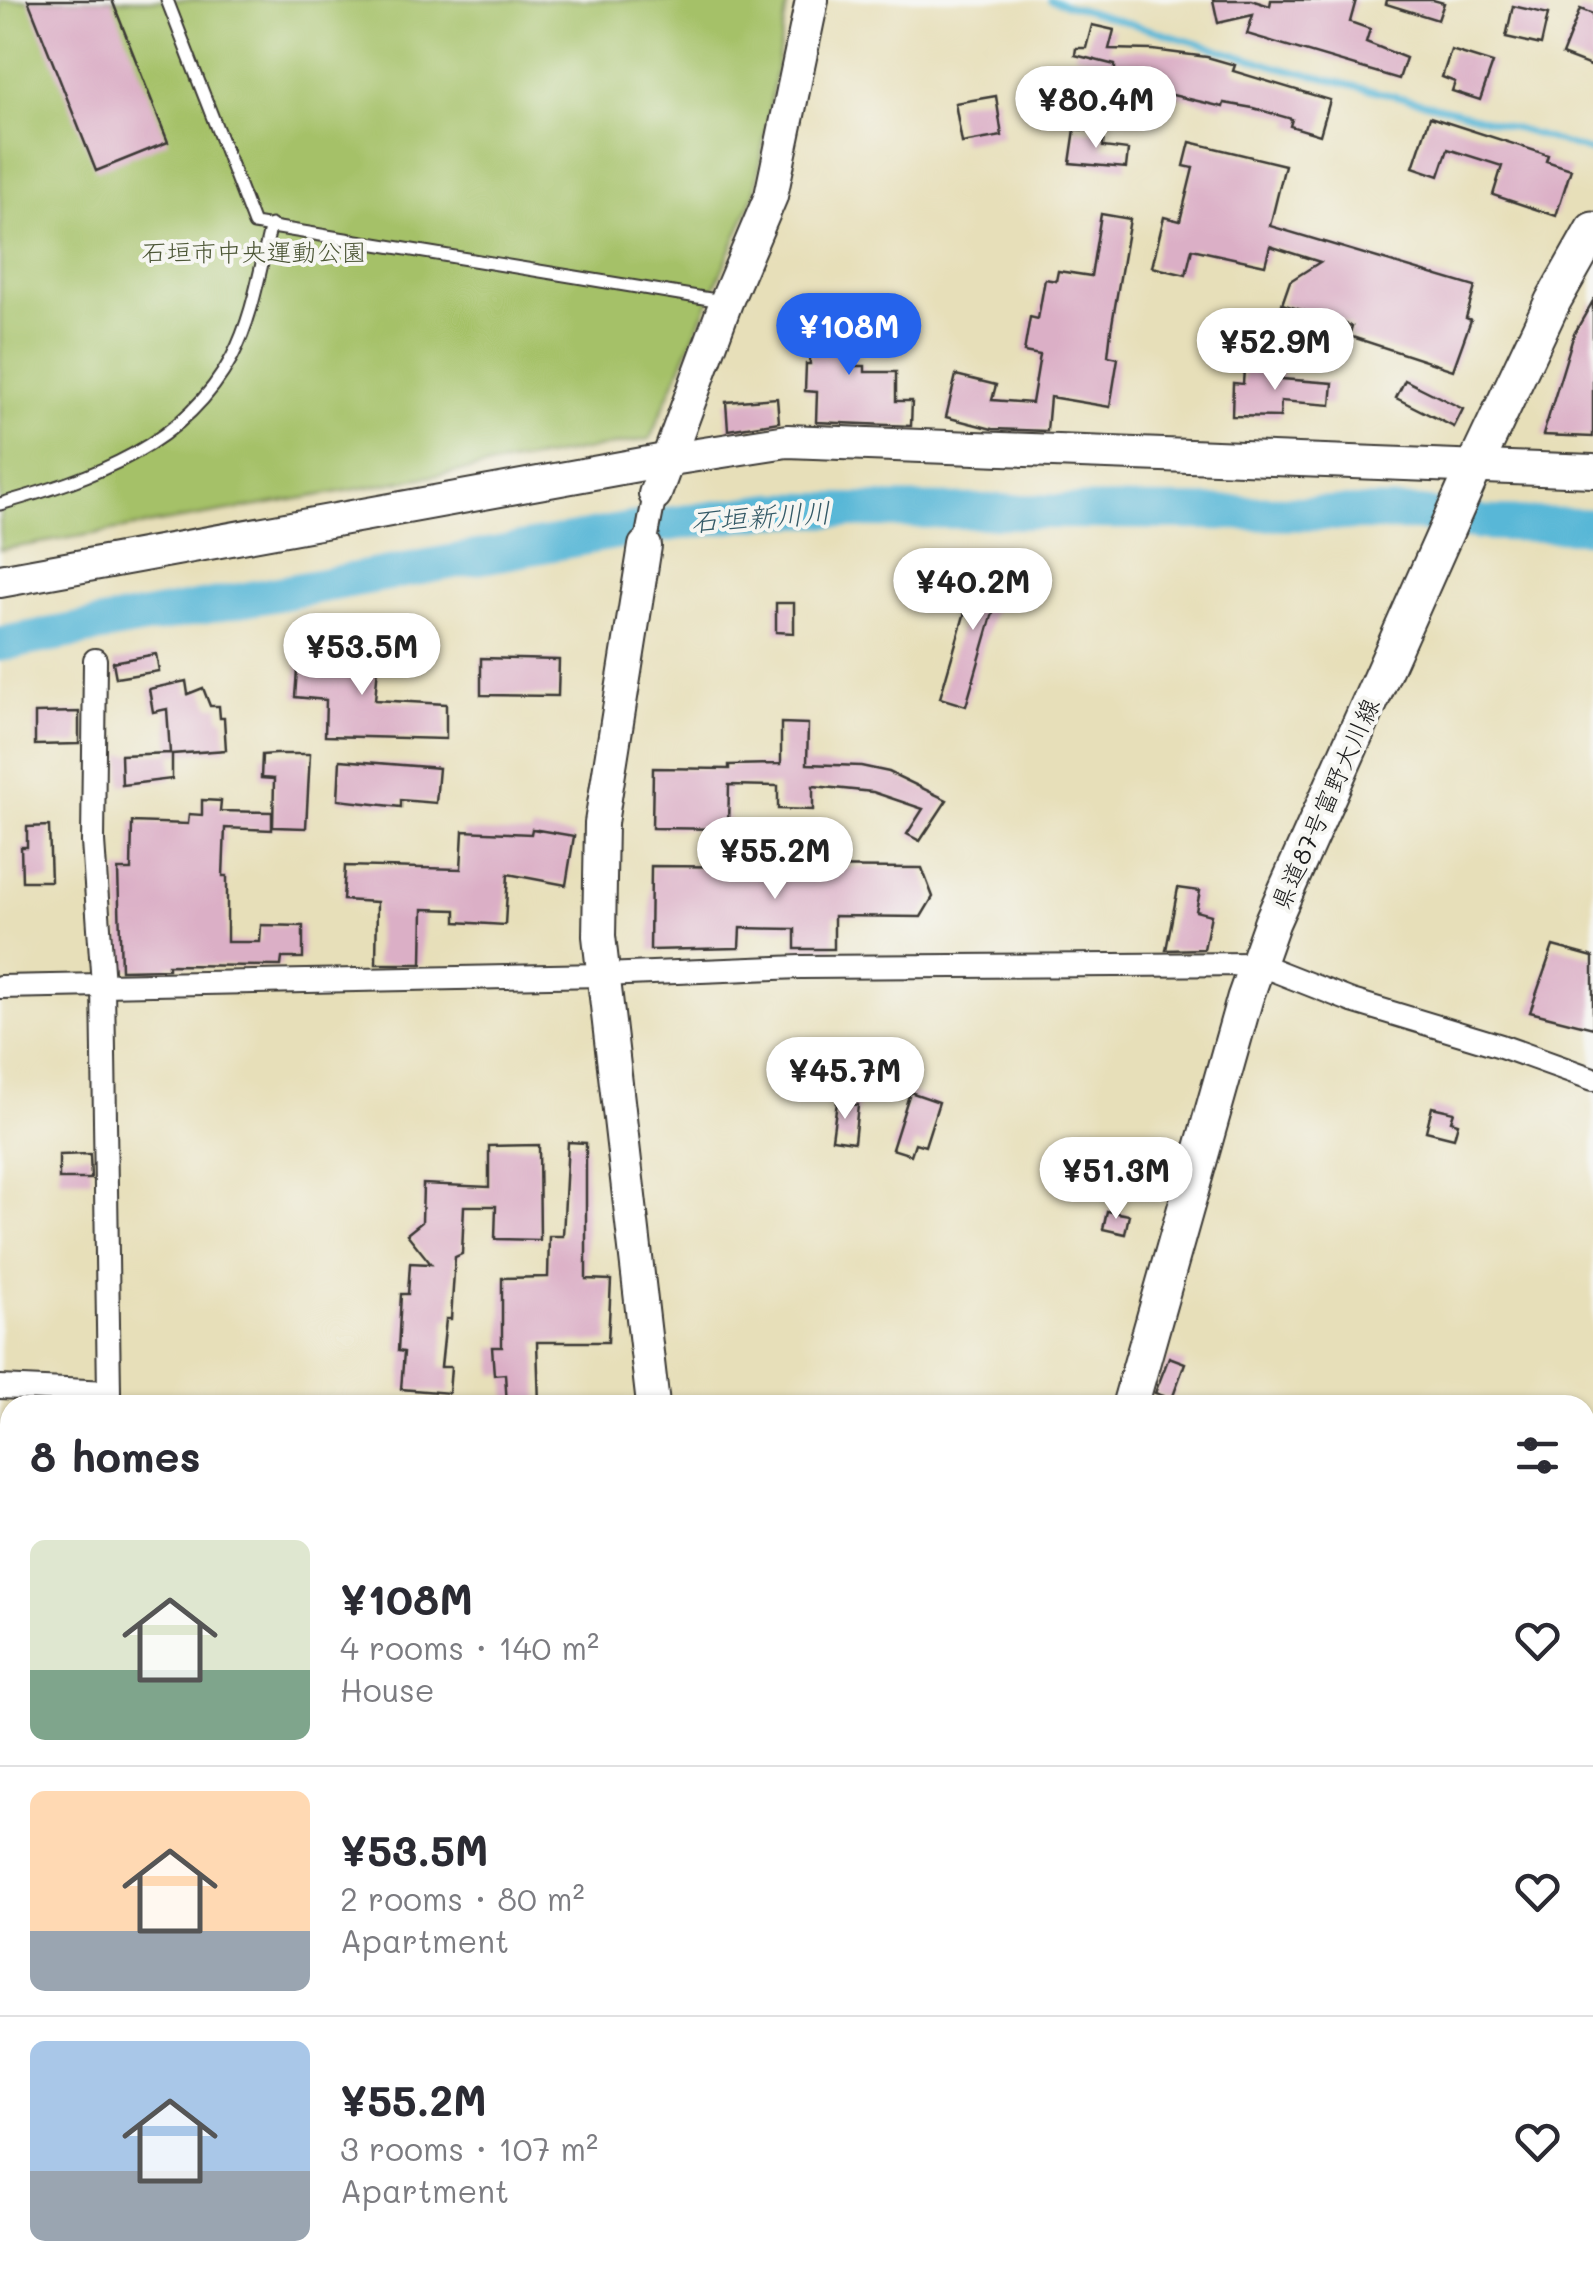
<!DOCTYPE html>
<meta charset="utf-8">
<style>
body{margin:0;font-family:Mali,"Klee One",sans-serif;background:#f2f2f3;color:#2b2b33;height:100vh;display:flex;flex-direction:column;font-size:38px;white-space:nowrap}
*{box-sizing:border-box;margin:0}
p{font-size:32px;color:#7c7c81}
.icon{flex:none;width:55px;height:55px;fill:none;stroke:currentColor;stroke-width:2;stroke-linecap:round;stroke-linejoin:round}
.map{position:relative;flex:1;overflow:hidden}
.sheet{position:absolute;left:0px;top:1395px;width:1595px;height:892px;display:flex;flex-direction:column;background:#fff;border-radius:30px 30px 0 0;box-shadow:0 2px 8px #0004}
.sheet>*{flex:none}
.price{position:absolute;translate:-50% -85px;padding:0 22px;border-radius:35px;background:#fff;color:#222;font-size:32px;line-height:65px;filter:drop-shadow(0 2px 5px #0008)}
.price::after{content:'';position:absolute;left:50%;top:60px;width:30px;height:22px;margin-left:-15px;background:inherit;clip-path:polygon(0 0,100% 0,50% 100%)}
.price.on{background:#2563eb;color:#fff}
ul{padding:0;list-style:none}
li{display:flex;align-items:center;gap:30px;height:250px;padding:0 30px}
li+li{border-top:2px solid #e1e1e2}
li span{display:grid;place-items:center;flex:none;width:280px;height:200px;border-radius:15px;color:#555}
li>.icon{margin-inline-start:auto}
span .icon{width:120px;height:120px;fill:#fffc;stroke-width:1}
li b{font-size:42px}
h2{display:flex;justify-content:space-between;align-items:center;height:120px;padding:0 30px;font-size:42px}
.map>svg:first-child{display:block}
.green{fill:#a5c167;stroke:#606e42;stroke-width:2.5}
.lines{fill:none;stroke-linecap:round;stroke-linejoin:round}
.stream{stroke:#59b7d7;stroke-width:6}
.river{stroke:#59b7d7;stroke-width:35}
.building{fill:#dbafc6}
.lane-casing{stroke:#3a3934;stroke-width:15}
.street-casing{stroke:#3a3934;stroke-width:26}
.secondary-casing{stroke:#3a3934;stroke-width:36}
.primary-casing{stroke:#3a3934;stroke-width:39}
.lane{stroke:#fff;stroke-width:11}
.street{stroke:#fff;stroke-width:22}
.secondary{stroke:#fff;stroke-width:32}
.primary{stroke:#fff;stroke-width:35}
.labels{text-anchor:middle;stroke-width:8;stroke-linejoin:round;paint-order:stroke}
.park-label{font-size:25px;fill:#4c5636;stroke:#f6f6f2}
.street-label{font-size:25px;fill:#1c1c1c;stroke:#f6f6f2}
.water-label{font-size:28px;font-style:italic;fill:#345a67;stroke:#f6f6f2}
</style>
<div class="map">
<svg width="1593" height="2286" viewBox="0 0 1593 2286">
<rect width="100%" height="100%" fill="#f6f6f2"/>
<filter id="ink" filterUnits="userSpaceOnUse"><feTurbulence type="fractalNoise" baseFrequency=".01" numOctaves="2"/><feDisplacementMap in="SourceGraphic" scale="20" xChannelSelector="R" yChannelSelector="G"/><feConvolveMatrix kernelMatrix="1 2 1 2 8 2 1 2 1" color-interpolation-filters="sRGB"/></filter>
<filter id="wash" filterUnits="userSpaceOnUse"><feTurbulence type="fractalNoise" baseFrequency=".0048" numOctaves="4" result="noise"/><feDisplacementMap in="SourceGraphic" scale="40" xChannelSelector="R" yChannelSelector="G"/><feGaussianBlur stdDeviation="2.25" result="paint"/><feColorMatrix in="noise" values="0 0 0 0 0 0 0 0 0 0 0 0 0 0 0 0 0 1.4 0 .05"/><feComposite in="paint" operator="in"/></filter>
<g filter="url(#wash)">
<rect width="100%" height="100%" fill="#e7dfb9"/>
<path class="green" d="M 0,0 L 788,0 L 755,193 L 650,439 L 0,550 Z"/>
<g class="lines">
<path class="stream" d="M 1050,0 L 1278,67 L 1457,111 L 1593,152"/>
<path class="river" d="M 0,644 L 633,529 L 774,510 L 1419,514 L 1484,523 L 1593,526"/>
</g>
<g id="blocks">
<g class="building">
<path d="M 28,0 L 112,0 L 168,142 L 96,171 Z"/>
<path d="M 1213,0 L 1251,0 L 1270,6 L 1271,0 L 1356,0 L 1350,22 L 1370,29 L 1366,42 L 1406,58 L 1399,79 L 1247,34 L 1253,15 L 1218,23 Z"/>
<path d="M 1387,0 L 1433,0 L 1444,3 L 1438,20 L 1386,4 Z"/>
<path d="M 1513,6 L 1548,14 L 1541,45 L 1506,37 Z"/>
<path d="M 1580,9 L 1593,14 L 1593,67 L 1562,55 Z"/>
<path d="M 1092,25 L 1114,30 L 1109,49 L 1153,50 L 1207,57 L 1235,65 L 1233,71 L 1330,100 L 1320,135 L 1290,126 L 1292,119 L 1253,108 L 1224,103 L 1223,107 L 1147,89 L 1149,76 L 1115,75 L 1115,65 L 1075,55 L 1076,48 L 1086,48 Z"/>
<path d="M 1451,50 L 1493,63 L 1480,100 L 1452,91 L 1455,82 L 1442,77 Z"/>
<path d="M 996,96 L 1002,136 L 962,143 L 955,103 Z"/>
<path d="M 1430,117 L 1548,155 L 1546,161 L 1571,169 L 1556,216 L 1493,195 L 1502,166 L 1448,149 L 1439,176 L 1413,167 Z"/>
<path d="M 1075,129 L 1104,132 L 1103,147 L 1128,150 L 1126,168 L 1070,163 Z"/>
<path d="M 1190,142 L 1285,165 L 1270,226 L 1475,287 L 1466,318 L 1471,320 L 1453,370 L 1349,336 L 1352,326 L 1282,304 L 1290,281 L 1320,262 L 1270,246 L 1265,265 L 1192,249 L 1186,275 L 1152,267 L 1164,217 L 1180,221 L 1193,168 L 1184,166 Z"/>
<path d="M 1101,214 L 1130,219 L 1111,330 L 1108,356 L 1118,358 L 1110,407 L 1050,397 L 1047,431 L 992,429 L 946,417 L 956,375 L 996,385 L 992,400 L 1032,403 L 1040,355 L 1024,352 L 1030,317 L 1038,319 L 1045,279 L 1056,281 L 1058,271 L 1091,276 Z"/>
<path d="M 1593,301 L 1593,437 L 1543,435 L 1574,334 Z"/>
<path d="M 809,313 L 855,313 L 855,366 L 865,366 L 865,372 L 896,372 L 896,401 L 912,401 L 911,426 L 816,422 L 817,392 L 805,391 L 806,364 L 810,364 Z"/>
<path d="M 1244,369 L 1282,370 L 1282,379 L 1333,383 L 1331,405 L 1281,401 L 1280,417 L 1232,416 L 1233,383 L 1243,384 Z"/>
<path d="M 1405,380 L 1463,409 L 1454,427 L 1396,398 Z"/>
<path d="M 777,398 L 779,422 L 728,430 L 726,402 Z"/>
<path d="M 980,560 L 1006,567 L 966,706 L 940,698 Z"/>
<path d="M 776,603 L 794,603 L 794,633 L 776,632 Z"/>
<path d="M 299,643 L 317,645 L 317,651 L 379,655 L 375,700 L 446,704 L 446,739 L 325,736 L 326,700 L 295,697 Z"/>
<path d="M 156,654 L 159,671 L 116,678 L 113,662 Z"/>
<path d="M 481,658 L 559,660 L 558,696 L 481,695 Z"/>
<path d="M 186,681 L 188,694 L 203,688 L 210,706 L 219,706 L 220,718 L 224,718 L 226,750 L 172,754 L 172,779 L 122,785 L 121,755 L 170,753 L 167,709 L 153,712 L 149,689 Z"/>
<path d="M 79,712 L 79,744 L 35,745 L 35,713 Z"/>
<path d="M 781,723 L 808,724 L 807,764 L 861,766 L 889,772 L 947,800 L 920,841 L 907,834 L 923,809 L 873,792 L 813,786 L 813,810 L 778,809 L 778,786 L 729,785 L 728,829 L 652,828 L 653,768 L 729,769 L 729,765 L 781,764 Z"/>
<path d="M 275,754 L 310,754 L 306,828 L 273,827 L 274,779 L 261,778 L 262,755 Z"/>
<path d="M 340,760 L 439,768 L 436,803 L 401,800 L 401,807 L 338,800 Z"/>
<path d="M 202,800 L 221,801 L 220,811 L 272,812 L 272,830 L 225,828 L 223,876 L 227,876 L 227,942 L 260,942 L 261,925 L 303,926 L 303,958 L 282,958 L 281,966 L 168,965 L 168,969 L 121,970 L 118,870 L 131,870 L 132,822 L 188,824 L 189,814 L 202,815 Z"/>
<path d="M 49,826 L 51,881 L 22,881 L 21,847 L 27,847 L 27,827 Z"/>
<path d="M 532,829 L 574,836 L 566,885 L 508,874 L 505,925 L 456,922 L 456,910 L 423,909 L 422,964 L 376,964 L 377,902 L 343,900 L 345,866 L 461,869 L 463,831 L 531,834 Z"/>
<path d="M 651,866 L 922,868 L 933,897 L 921,917 L 834,916 L 834,949 L 795,949 L 795,929 L 740,928 L 739,948 L 650,950 Z"/>
<path d="M 1178,888 L 1200,891 L 1196,911 L 1211,915 L 1204,949 L 1166,950 Z"/>
<path d="M 1553,946 L 1593,957 L 1593,1028 L 1530,1012 Z"/>
<path d="M 910,1092 L 939,1102 L 925,1146 L 915,1143 L 911,1155 L 892,1149 Z"/>
<path d="M 837,1102 L 858,1105 L 854,1142 L 832,1139 Z"/>
<path d="M 1432,1107 L 1454,1112 L 1451,1121 L 1458,1123 L 1454,1138 L 1426,1131 Z"/>
<path d="M 568,1142 L 586,1143 L 586,1279 L 611,1280 L 608,1342 L 537,1342 L 539,1405 L 507,1405 L 505,1374 L 494,1375 L 492,1347 L 502,1347 L 502,1278 L 548,1277 L 549,1236 L 563,1236 Z"/>
<path d="M 539,1145 L 540,1240 L 495,1239 L 496,1206 L 464,1206 L 462,1254 L 455,1257 L 451,1319 L 446,1319 L 441,1367 L 451,1367 L 449,1393 L 401,1389 L 404,1352 L 398,1351 L 401,1294 L 408,1294 L 410,1263 L 431,1264 L 407,1234 L 422,1222 L 423,1184 L 489,1187 L 489,1146 Z"/>
<path d="M 90,1154 L 91,1179 L 59,1179 L 59,1155 Z"/>
<path d="M 1107,1211 L 1129,1215 L 1125,1234 L 1103,1229 Z"/>
<path d="M 1169,1357 L 1185,1363 L 1172,1399 L 1155,1393 Z"/>
</g>
</g>
</g>
<g filter="url(#ink)">
<use href="#blocks" fill-opacity="0" stroke="#3a3934" stroke-width="2.5"/>
<g class="lines">
<g class="lane-casing">
<g id="lane">
<path d="M 167,0 L 254,224 L 722,301"/>
<path d="M 0,504 C 92,478 184,447 232,357 C 253,317 260,268 271,225"/>
</g>
</g>
<g class="street-casing">
<g id="street">
<path d="M 645,546 L 655,494"/>
<path d="M 0,987 L 603,975 L 800,967 L 1258,964 L 1352,1001 L 1501,1046 L 1593,1079"/>
<path d="M 0,1387 L 109,1392 L 103,985 L 93,842 L 95,660"/>
<path d="M 0,1637 L 10,1638"/>
<path d="M 1585,1959 L 1593,1960"/>
<path d="M 357,2286 L 357,2278"/>
<path d="M 1096,2286 L 1096,2278"/>
</g>
</g>
<g class="secondary-casing">
<g id="secondary">
<path d="M 655,494 L 726,302 L 771,196 L 812,0"/>
<path d="M 645,546 L 601,823 L 599,936 L 653,1405"/>
<path d="M 0,581 L 665,460 L 787,441 L 1593,471"/>
</g>
</g>
<g class="primary-casing">
<g id="primary">
<path d="M 1130,1405 L 1245,998 L 1272,922 L 1475,466 L 1553,301 L 1593,230"/>
<path d="M 737,2286 L 739,2278"/>
</g>
</g>
<use href="#lane" class="lane"/>
<use href="#street" class="street"/>
<use href="#secondary" class="secondary"/>
<use href="#primary" class="primary"/>
</g>
</g>
<g class="labels">
<g class="park-label">
<text x="254" y="261">石垣市中央運動公園</text>
</g>
<g class="street-label">
<text transform="translate(1325 804) rotate(-66)" y="9">県道87号富野大川線</text>
</g>
<g class="water-label">
<text transform="translate(761 517) rotate(-4)" y="10">石垣新川川</text>
</g>
</g>
</svg>
<b class="price" style="left:1096px;top:151px">¥80.4M</b>
<b class="price on" style="left:849px;top:378px">¥108M</b>
<b class="price" style="left:1275px;top:393px">¥52.9M</b>
<b class="price" style="left:973px;top:633px">¥40.2M</b>
<b class="price" style="left:362px;top:698px">¥53.5M</b>
<b class="price" style="left:775px;top:902px">¥55.2M</b>
<b class="price" style="left:845px;top:1122px">¥45.7M</b>
<b class="price" style="left:1116px;top:1222px">¥51.3M</b>
<section class="sheet">
<h2>8 homes<svg class="icon" aria-label="filters" viewBox="0 0 24 24"><path d="M4 7h16M4 17h16"/><circle cx="9" cy="7" r="2"/><circle cx="15" cy="17" r="2"/></svg></h2>
<ul>
<li><span style="background:linear-gradient(#dfe7d0 65%,#7fa58c 0)"><svg class="icon" aria-label="home" viewBox="0 0 24 24"><path d="M3 11l9-7 9 7M6 9v11h12V9"/></svg></span><div><b>¥108M</b><p>4 rooms · 140 m²</p><p>House</p></div><svg class="icon" aria-label="heart" viewBox="0 0 24 24"><path d="M12 20l-8-8c-3-5 5-10 8-4 3-6 11-1 8 4z"/></svg></li>
<li><span style="background:linear-gradient(#ffd9b3 70%,#9aa5b1 0)"><svg class="icon" aria-label="home" viewBox="0 0 24 24"><path d="M3 11l9-7 9 7M6 9v11h12V9"/></svg></span><div><b>¥53.5M</b><p>2 rooms · 80 m²</p><p>Apartment</p></div><svg class="icon" aria-label="heart" viewBox="0 0 24 24"><path d="M12 20l-8-8c-3-5 5-10 8-4 3-6 11-1 8 4z"/></svg></li>
<li><span style="background:linear-gradient(#a9c7e8 65%,#9aa5b1 0)"><svg class="icon" aria-label="home" viewBox="0 0 24 24"><path d="M3 11l9-7 9 7M6 9v11h12V9"/></svg></span><div><b>¥55.2M</b><p>3 rooms · 107 m²</p><p>Apartment</p></div><svg class="icon" aria-label="heart" viewBox="0 0 24 24"><path d="M12 20l-8-8c-3-5 5-10 8-4 3-6 11-1 8 4z"/></svg></li>
</ul>
</section>
</div>
